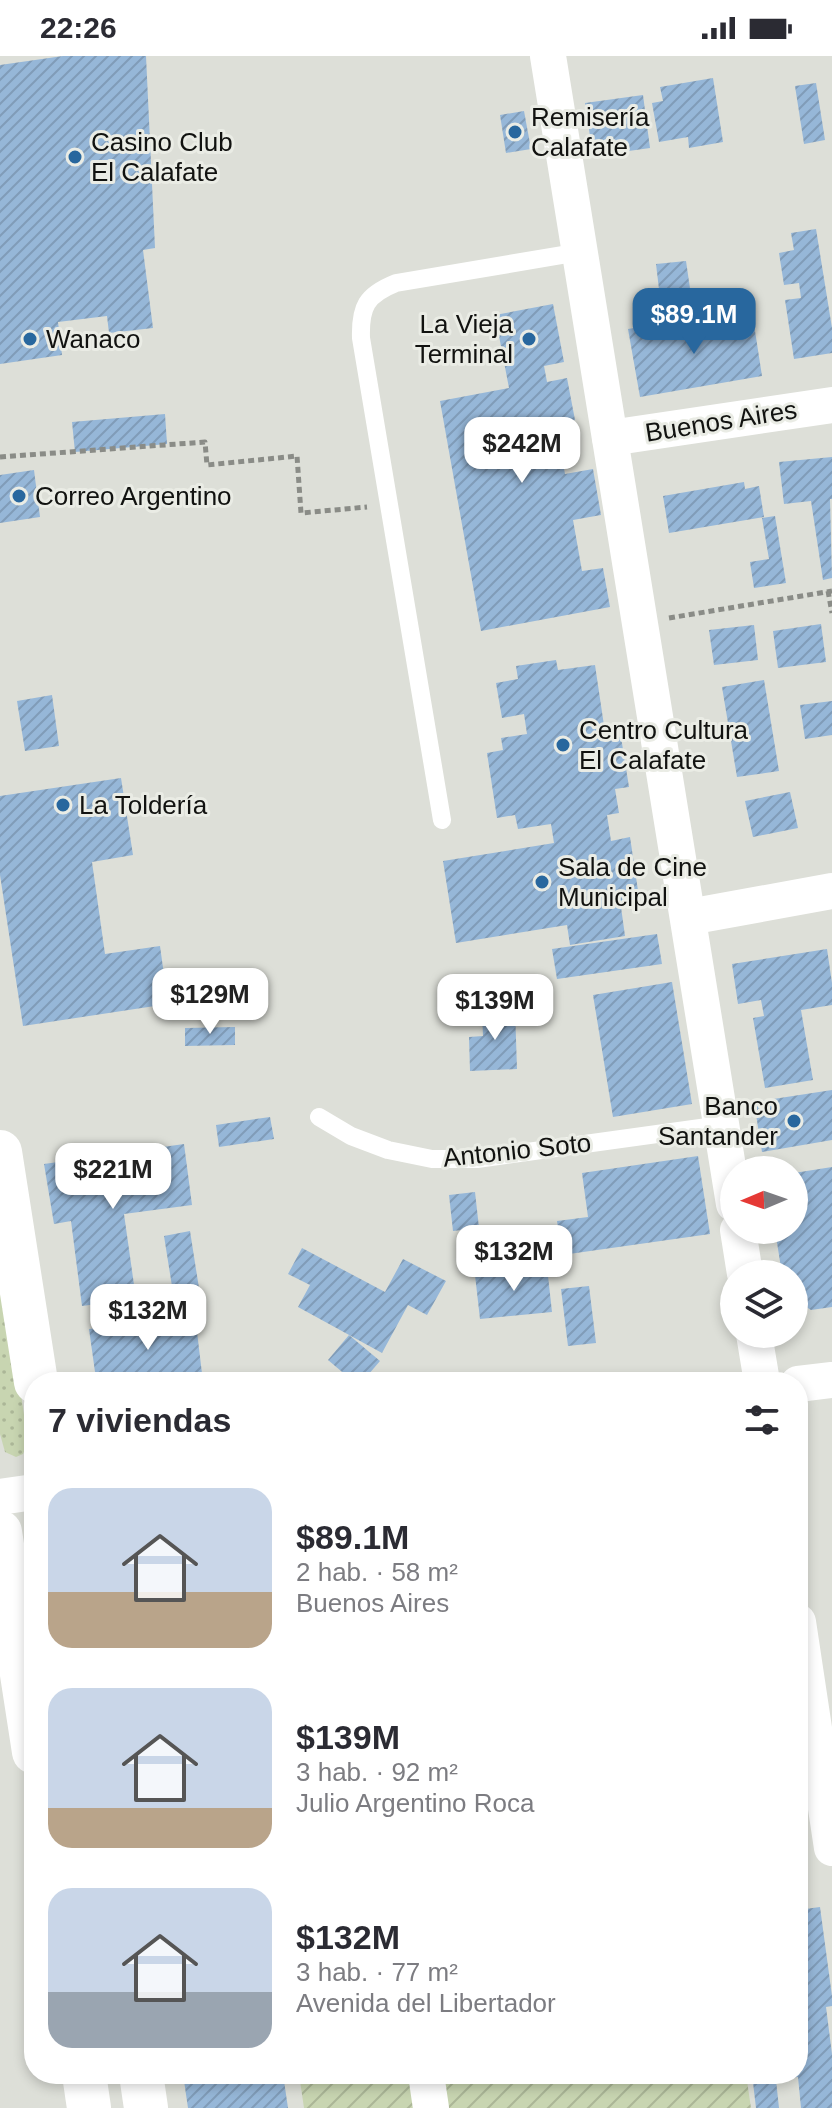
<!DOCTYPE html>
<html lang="es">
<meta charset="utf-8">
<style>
body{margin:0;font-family:Arial,sans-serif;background:#f7f7f7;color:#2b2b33;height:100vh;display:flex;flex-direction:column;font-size:30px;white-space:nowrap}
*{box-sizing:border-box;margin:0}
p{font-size:26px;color:#7c7c81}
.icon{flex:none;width:44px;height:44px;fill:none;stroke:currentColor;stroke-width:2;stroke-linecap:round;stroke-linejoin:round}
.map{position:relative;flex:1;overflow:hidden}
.drawer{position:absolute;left:24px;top:1316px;width:784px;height:712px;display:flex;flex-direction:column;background:#fff;border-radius:32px;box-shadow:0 4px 12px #0003}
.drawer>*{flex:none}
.needle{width:52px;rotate:268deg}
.fabs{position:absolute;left:720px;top:1100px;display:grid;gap:16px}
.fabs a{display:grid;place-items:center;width:88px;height:88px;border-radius:50%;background:#fff;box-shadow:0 4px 12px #0003;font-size:40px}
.price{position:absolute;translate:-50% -68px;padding:0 18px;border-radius:16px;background:#fff;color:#222;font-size:26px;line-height:52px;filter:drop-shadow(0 2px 4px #0008)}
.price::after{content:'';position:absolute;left:50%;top:48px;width:24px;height:18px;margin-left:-12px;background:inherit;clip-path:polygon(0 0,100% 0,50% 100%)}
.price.current{background:#28679e;color:#fff}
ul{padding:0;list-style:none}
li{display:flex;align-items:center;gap:24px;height:200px;padding:0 24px}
li span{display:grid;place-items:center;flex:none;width:224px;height:160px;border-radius:24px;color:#555}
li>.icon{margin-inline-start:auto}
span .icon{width:96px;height:96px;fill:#fffc;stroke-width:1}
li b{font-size:34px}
h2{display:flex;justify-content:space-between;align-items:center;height:96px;padding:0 24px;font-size:34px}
.status{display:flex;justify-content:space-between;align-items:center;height:56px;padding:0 40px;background:#fff;direction:ltr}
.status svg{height:22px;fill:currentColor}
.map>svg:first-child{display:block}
.park{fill:url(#park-dots)}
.garden{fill:url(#garden-furrows)}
.building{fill:url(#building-hatch)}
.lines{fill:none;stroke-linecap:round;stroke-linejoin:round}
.path{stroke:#8a8c87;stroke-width:5;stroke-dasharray:6 4;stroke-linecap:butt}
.service{stroke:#fff;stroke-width:18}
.minor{stroke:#fff;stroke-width:36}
.primary{stroke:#fff;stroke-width:44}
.poi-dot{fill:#28679e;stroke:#eaece5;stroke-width:3}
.labels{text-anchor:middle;stroke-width:6;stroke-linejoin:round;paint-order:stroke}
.poi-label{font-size:26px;fill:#111210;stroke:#eaece5;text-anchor:start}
.street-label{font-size:26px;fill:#111210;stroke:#eaece5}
</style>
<div class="status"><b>22:26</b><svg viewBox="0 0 49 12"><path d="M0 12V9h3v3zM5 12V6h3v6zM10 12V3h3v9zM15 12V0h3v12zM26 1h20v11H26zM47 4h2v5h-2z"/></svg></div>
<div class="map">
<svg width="832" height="2052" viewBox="0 0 832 2052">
<defs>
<pattern id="park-dots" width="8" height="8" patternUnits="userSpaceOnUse" patternTransform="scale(2)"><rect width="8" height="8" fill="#c8d5b1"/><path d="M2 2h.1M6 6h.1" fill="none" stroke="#abb697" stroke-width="1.8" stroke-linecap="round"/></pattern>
<pattern id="garden-furrows" width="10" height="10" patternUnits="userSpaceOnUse" patternTransform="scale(2)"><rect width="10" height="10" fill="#c8d5b1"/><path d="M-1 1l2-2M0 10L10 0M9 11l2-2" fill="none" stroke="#abb697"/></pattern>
<pattern id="building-hatch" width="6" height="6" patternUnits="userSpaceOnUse" patternTransform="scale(2)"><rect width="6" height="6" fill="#96b7d8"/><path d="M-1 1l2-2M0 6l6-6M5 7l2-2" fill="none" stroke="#809cb8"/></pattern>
</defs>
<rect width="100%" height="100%" fill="#dddfd8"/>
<path class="park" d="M 0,1196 L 28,1386 L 23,1398 L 16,1401 L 5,1396 L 0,1378 Z"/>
<path class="garden" d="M 299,2018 L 746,2018 L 751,2052 L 304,2052 Z"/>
<g class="building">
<path d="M 63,0 L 146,0 L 155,192 L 143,194 L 153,272 L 109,277 L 107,260 L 58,266 L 62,299 L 0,308 L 0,9 Z"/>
<path d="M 713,22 L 723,86 L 689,92 L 688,81 L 659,86 L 652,47 L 663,45 L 660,31 Z"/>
<path d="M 816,27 L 825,84 L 804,88 L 795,30 Z"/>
<path d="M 643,39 L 650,92 L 593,100 L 585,47 Z"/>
<path d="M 524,55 L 531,93 L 506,97 L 500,59 Z"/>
<path d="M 816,173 L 832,272 L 832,297 L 794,303 L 785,244 L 801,242 L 799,227 L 784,229 L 779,197 L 794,194 L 791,177 Z"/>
<path d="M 686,205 L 692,246 L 661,250 L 656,208 Z"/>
<path d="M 553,248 L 564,306 L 544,310 L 547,326 L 567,322 L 575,364 L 556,368 L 565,418 L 593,413 L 601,459 L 573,464 L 582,515 L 603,512 L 610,551 L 481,575 L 440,345 L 509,332 L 495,259 Z"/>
<path d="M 753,262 L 762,320 L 640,341 L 628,273 L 668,266 L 670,277 Z"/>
<path d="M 165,358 L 167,388 L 75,396 L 72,366 Z"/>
<path d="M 832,401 L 832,443 L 830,443 L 832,522 L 823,524 L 811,445 L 784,448 L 779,406 Z"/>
<path d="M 34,414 L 40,461 L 0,467 L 0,419 Z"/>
<path d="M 744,426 L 745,433 L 759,430 L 764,461 L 669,477 L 663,440 Z"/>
<path d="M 775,460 L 786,527 L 754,532 L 750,506 L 769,503 L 762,462 Z"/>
<path d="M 821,568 L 826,606 L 778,612 L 773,575 Z"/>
<path d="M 754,569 L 758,604 L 714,609 L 709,574 Z"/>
<path d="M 556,604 L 558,614 L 595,609 L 606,683 L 621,681 L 629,731 L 615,733 L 619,757 L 607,759 L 611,785 L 630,781 L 640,848 L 621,851 L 625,880 L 570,889 L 567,869 L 456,887 L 443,805 L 554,787 L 551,768 L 518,773 L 515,759 L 497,762 L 487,697 L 503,694 L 501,682 L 527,678 L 524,658 L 502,662 L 496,627 L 518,623 L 516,610 Z"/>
<path d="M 764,624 L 779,715 L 737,721 L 722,631 Z"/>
<path d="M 52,639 L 59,690 L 25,695 L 17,645 Z"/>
<path d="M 832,645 L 832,679 L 805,683 L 800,649 Z"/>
<path d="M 121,722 L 133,799 L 92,806 L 105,898 L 160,890 L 168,948 L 23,970 L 0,819 L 0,740 Z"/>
<path d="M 790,736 L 798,772 L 753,781 L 745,745 Z"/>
<path d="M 657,878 L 662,908 L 557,923 L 552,893 Z"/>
<path d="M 827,893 L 832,927 L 832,949 L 801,954 L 813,1024 L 765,1032 L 753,962 L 764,960 L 761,944 L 738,948 L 732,908 Z"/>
<path d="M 672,926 L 692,1048 L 613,1061 L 593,939 Z"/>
<path d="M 515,953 L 517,1013 L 470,1015 L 469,981 L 483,980 L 482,954 Z"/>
<path d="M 235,971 L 235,989 L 185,990 L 185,972 Z"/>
<path d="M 832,1034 L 832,1084 L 762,1096 L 754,1046 Z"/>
<path d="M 270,1061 L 274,1083 L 219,1091 L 216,1069 Z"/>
<path d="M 184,1088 L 192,1149 L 124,1158 L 136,1243 L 82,1250 L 71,1165 L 54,1168 L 44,1108 Z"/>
<path d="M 698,1100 L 710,1178 L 562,1199 L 557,1165 L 588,1161 L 582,1117 Z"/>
<path d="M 832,1111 L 832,1251 L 811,1254 L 794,1243 L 794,1218 L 782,1218 L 775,1174 L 794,1174 L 794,1117 Z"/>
<path d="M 475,1136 L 479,1172 L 453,1175 L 449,1139 Z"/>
<path d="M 190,1175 L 201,1245 L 175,1249 L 164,1180 Z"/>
<path d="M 302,1192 L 385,1236 L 403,1203 L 446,1225 L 427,1259 L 408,1249 L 382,1297 L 298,1251 L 310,1229 L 288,1218 Z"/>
<path d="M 547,1211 L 552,1256 L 480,1263 L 475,1219 Z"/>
<path d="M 589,1230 L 596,1287 L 568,1290 L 561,1233 Z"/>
<path d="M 195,1259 L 203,1326 L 110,1326 L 109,1321 L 96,1323 L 89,1273 Z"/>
<path d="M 349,1279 L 380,1305 L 362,1326 L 354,1326 L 328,1304 Z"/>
<path d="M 798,1798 L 807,1848 L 798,1849 Z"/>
<path d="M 820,1851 L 832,1940 L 832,1950 L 826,1951 L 832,1998 L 832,2052 L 801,2052 L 798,2021 L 776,2024 L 779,2052 L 756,2052 L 752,2018 L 798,2018 L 798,1854 Z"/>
<path d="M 183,2018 L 283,2018 L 288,2052 L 188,2052 Z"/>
</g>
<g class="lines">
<g class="path">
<path d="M 0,401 L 205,386 L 207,409 L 297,400 L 301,457 L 367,451"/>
<path d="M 828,535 L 832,557"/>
<path d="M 669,562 L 832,535"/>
</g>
<g class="service">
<path d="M 442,764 L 361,282 C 360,251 366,239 396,227 L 580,196"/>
<path d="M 319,1061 L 351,1080 L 388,1094 L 432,1103 L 477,1103 L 722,1069"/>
</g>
<g class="minor">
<path d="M 548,0 L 734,1148"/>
<path d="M 610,382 L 832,349"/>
<path d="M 689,861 L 832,835"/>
<path d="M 738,1174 L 745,1218"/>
<path d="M 754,1278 L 762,1326"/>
<path d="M 798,1328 L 832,1324"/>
<path d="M 0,1441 L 34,1436"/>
<path d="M 798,1566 L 832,1792"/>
<path d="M 426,2018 L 431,2052"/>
</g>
<g class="primary">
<path d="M 0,1096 L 36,1326"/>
<path d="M 0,1476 L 34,1696"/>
<path d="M 84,2018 L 89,2052"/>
<path d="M 141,2018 L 146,2052"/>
</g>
</g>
<g class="poi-dot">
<circle cx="515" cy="76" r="8"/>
<circle cx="75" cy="101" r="8"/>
<circle cx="30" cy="283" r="8"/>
<circle cx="529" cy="283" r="8"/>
<circle cx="19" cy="440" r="8"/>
<circle cx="563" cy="689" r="8"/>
<circle cx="63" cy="749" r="8"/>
<circle cx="542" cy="826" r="8"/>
<circle cx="794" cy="1065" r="8"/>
</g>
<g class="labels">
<g class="poi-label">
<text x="531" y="70">Remisería<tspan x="531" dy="30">Calafate</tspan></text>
<text x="91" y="95">Casino Club<tspan x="91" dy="30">El Calafate</tspan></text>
<text x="513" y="277" text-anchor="end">La Vieja<tspan x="513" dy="30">Terminal</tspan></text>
<text x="46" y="292">Wanaco</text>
<text x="35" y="449">Correo Argentino</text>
<text x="579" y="683">Centro Cultura<tspan x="579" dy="30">El Calafate</tspan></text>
<text x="79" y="758">La Toldería</text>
<text x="558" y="820">Sala de Cine<tspan x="558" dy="30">Municipal</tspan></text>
<text x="778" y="1059" text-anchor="end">Banco<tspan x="778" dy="30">Santander</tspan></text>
</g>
<g class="street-label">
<text transform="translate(721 365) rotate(-9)" y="9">Buenos Aires</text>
<text transform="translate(517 1094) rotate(-6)" y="9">Antonio Soto</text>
</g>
</g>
</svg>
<div class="fabs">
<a><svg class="needle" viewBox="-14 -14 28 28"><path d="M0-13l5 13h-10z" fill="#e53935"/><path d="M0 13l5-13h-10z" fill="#7c7c81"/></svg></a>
<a><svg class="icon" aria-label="layers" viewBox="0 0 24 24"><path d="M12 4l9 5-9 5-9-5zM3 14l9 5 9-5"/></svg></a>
</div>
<b class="price current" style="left:694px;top:300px">$89.1M</b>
<b class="price" style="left:522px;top:429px">$242M</b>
<b class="price" style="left:210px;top:980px">$129M</b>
<b class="price" style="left:495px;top:986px">$139M</b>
<b class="price" style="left:113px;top:1155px">$221M</b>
<b class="price" style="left:514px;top:1237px">$132M</b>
<b class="price" style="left:148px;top:1296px">$132M</b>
<section class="drawer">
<h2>7 viviendas<svg class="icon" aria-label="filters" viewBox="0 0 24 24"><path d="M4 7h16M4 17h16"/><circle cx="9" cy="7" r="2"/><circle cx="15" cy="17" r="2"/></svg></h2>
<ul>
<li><span style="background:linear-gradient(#c9d6e8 65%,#b9a48a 0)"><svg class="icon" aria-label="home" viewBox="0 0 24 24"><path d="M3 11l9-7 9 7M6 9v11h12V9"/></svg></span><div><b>$89.1M</b><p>2 hab. · 58 m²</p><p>Buenos Aires</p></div></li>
<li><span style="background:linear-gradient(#c9d6e8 75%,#b9a48a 0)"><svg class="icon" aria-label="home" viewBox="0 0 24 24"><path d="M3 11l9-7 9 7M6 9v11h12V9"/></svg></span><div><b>$139M</b><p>3 hab. · 92 m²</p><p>Julio Argentino Roca</p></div></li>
<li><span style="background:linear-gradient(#c9d6e8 65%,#9aa5b1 0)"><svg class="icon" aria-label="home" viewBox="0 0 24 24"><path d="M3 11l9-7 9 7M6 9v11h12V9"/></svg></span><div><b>$132M</b><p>3 hab. · 77 m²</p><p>Avenida del Libertador</p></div></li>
</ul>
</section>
</div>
